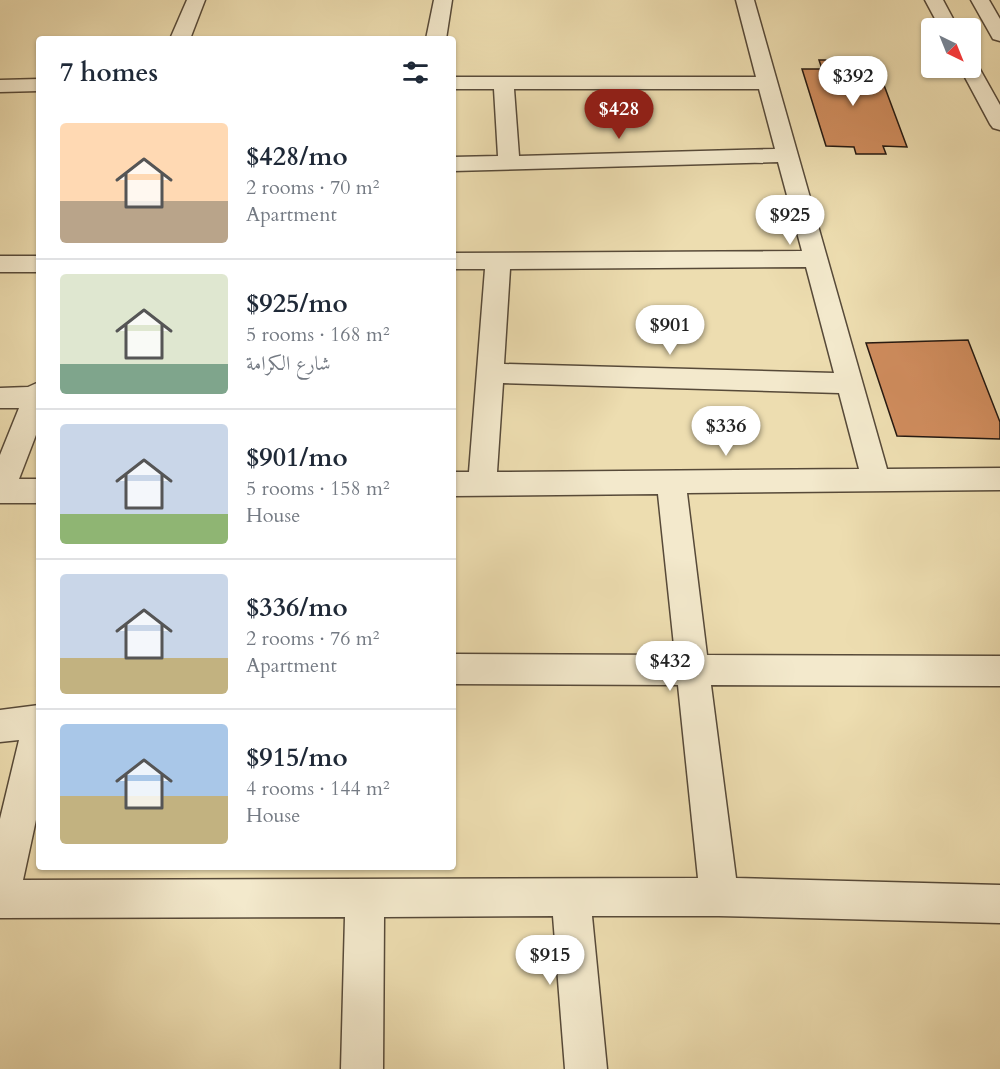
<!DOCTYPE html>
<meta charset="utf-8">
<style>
body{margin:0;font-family:Cardo,Amiri,serif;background:#f2f2f3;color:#1f2937;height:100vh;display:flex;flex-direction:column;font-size:22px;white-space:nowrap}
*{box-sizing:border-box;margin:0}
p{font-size:20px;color:#747a83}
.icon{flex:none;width:33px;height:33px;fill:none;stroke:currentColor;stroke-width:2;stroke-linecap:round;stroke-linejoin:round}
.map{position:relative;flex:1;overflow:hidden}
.side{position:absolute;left:36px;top:36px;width:420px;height:834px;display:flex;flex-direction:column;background:#fff;border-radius:6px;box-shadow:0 2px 4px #0004}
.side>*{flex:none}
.needle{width:39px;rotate:137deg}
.tools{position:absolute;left:921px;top:18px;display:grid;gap:12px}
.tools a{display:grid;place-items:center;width:60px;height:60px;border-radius:6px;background:#fff;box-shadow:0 2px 4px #0004;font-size:30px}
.price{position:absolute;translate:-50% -51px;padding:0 14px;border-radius:21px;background:#fff;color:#222;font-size:20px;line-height:39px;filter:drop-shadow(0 2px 3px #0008)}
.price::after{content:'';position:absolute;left:50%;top:36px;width:18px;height:14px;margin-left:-9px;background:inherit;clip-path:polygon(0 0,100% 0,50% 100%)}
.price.on{background:#8f2418;color:#fff}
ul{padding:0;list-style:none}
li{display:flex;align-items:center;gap:18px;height:150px;padding:0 24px}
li+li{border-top:2px solid #e0e1e3}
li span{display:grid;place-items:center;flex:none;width:168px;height:120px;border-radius:6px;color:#555}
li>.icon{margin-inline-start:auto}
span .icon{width:72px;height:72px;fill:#fffc;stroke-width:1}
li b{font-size:26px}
h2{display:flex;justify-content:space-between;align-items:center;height:72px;padding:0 24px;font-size:26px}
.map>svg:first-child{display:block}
.building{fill:#cf8c5d;stroke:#251911;stroke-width:1.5}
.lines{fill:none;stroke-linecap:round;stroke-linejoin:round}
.minor-casing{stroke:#574a39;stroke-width:3}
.minor{fill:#f3e9cc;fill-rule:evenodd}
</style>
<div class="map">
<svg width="1000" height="1069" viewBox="0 0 1000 1069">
<rect width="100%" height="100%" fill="#edddb0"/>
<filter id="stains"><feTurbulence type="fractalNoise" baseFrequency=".00333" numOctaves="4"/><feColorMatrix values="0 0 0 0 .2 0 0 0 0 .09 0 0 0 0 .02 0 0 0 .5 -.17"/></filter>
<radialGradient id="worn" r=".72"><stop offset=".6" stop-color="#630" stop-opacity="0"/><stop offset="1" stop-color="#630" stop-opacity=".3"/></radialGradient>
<g class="building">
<path d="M 819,60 L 855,60 L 858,68 L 878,69 L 907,147 L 883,146 L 886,154 L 856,154 L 854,147 L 826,146 L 802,69 L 822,69 Z"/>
<path d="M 968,340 L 1000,422 L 1000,439 L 897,436 L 866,343 Z"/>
</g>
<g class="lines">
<g class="minor-casing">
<g id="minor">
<path d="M 187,0 L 205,0 L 190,39 L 170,39 Z"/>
<path d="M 434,0 L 452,0 L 446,39 L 426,39 Z"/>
<path d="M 736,0 L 754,0 L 887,469 L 1000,468 L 1000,490 L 687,493 L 707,655 L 1000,656 L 1000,686 L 711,685 L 736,878 L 1000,885 L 1000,923 L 719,916 L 592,916 L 607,1069 L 565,1069 L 553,916 L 384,917 L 383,1069 L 341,1069 L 345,917 L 0,918 L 0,819 L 19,740 L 0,742 L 0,710 L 39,705 L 39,806 L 23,880 L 698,878 L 678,685 L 453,684 L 453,654 L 675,655 L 658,494 L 453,496 L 453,472 L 469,472 L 485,269 L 453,269 L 453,253 L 802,251 L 778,162 L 453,171 L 453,157 L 498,156 L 494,89 L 453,89 L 453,77 L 756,77 ZM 514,89 L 759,89 L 775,149 L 519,156 ZM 806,267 L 834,373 L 504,364 L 510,269 ZM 503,383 L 839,393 L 859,469 L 497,472 Z"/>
<path d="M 925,0 L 943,0 L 958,28 L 940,28 Z"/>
<path d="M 971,0 L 989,0 L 1000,19 L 1000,41 L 993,39 Z"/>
<path d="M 970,62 L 977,64 L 1000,105 L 1000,130 L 993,128 L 990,124 L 960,68 L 970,68 Z"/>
<path d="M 39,79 L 39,91 L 0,92 L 0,80 Z"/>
<rect x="0" y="256" width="39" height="16"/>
<path d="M 39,382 L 39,427 L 19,479 L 39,479 L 39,503 L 0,503 L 0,455 L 19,408 L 0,408 L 0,388 L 28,387 Z"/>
</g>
</g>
<use href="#minor" class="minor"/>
</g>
<rect width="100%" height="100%" filter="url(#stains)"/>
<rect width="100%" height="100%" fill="url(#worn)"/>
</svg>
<div class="tools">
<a><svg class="needle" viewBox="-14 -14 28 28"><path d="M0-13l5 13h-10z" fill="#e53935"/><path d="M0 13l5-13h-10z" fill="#747a83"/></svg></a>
</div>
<b class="price" style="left:853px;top:107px">$392</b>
<b class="price on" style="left:619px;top:140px">$428</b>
<b class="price" style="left:790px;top:246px">$925</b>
<b class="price" style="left:670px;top:356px">$901</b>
<b class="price" style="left:726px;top:457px">$336</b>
<b class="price" style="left:670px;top:692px">$432</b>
<b class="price" style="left:550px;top:986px">$915</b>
<section class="side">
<h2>7 homes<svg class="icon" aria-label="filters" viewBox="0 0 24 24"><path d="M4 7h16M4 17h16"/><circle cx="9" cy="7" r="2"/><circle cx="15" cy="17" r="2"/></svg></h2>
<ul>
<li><span style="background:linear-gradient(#ffd9b3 65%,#b9a48a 0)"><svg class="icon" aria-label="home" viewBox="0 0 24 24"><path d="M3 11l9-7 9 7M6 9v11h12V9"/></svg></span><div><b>$428/mo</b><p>2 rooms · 70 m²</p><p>Apartment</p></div></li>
<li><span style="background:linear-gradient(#dfe7d0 75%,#7fa58c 0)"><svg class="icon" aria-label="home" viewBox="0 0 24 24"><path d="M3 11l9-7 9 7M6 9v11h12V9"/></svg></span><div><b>$925/mo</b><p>5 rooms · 168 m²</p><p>شارع الكرامة</p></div></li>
<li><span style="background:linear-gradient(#c9d6e8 75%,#8fb573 0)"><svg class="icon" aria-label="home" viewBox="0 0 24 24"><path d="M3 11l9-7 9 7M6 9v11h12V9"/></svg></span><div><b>$901/mo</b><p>5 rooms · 158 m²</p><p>House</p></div></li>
<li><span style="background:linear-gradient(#c9d6e8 70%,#c2b280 0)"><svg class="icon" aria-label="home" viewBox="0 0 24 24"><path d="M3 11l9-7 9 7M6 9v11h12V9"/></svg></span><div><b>$336/mo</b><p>2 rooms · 76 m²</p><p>Apartment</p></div></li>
<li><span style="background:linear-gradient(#a9c7e8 60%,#c2b280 0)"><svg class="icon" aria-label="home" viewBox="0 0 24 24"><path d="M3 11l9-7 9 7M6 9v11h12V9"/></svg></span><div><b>$915/mo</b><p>4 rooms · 144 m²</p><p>House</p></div></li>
</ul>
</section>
</div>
